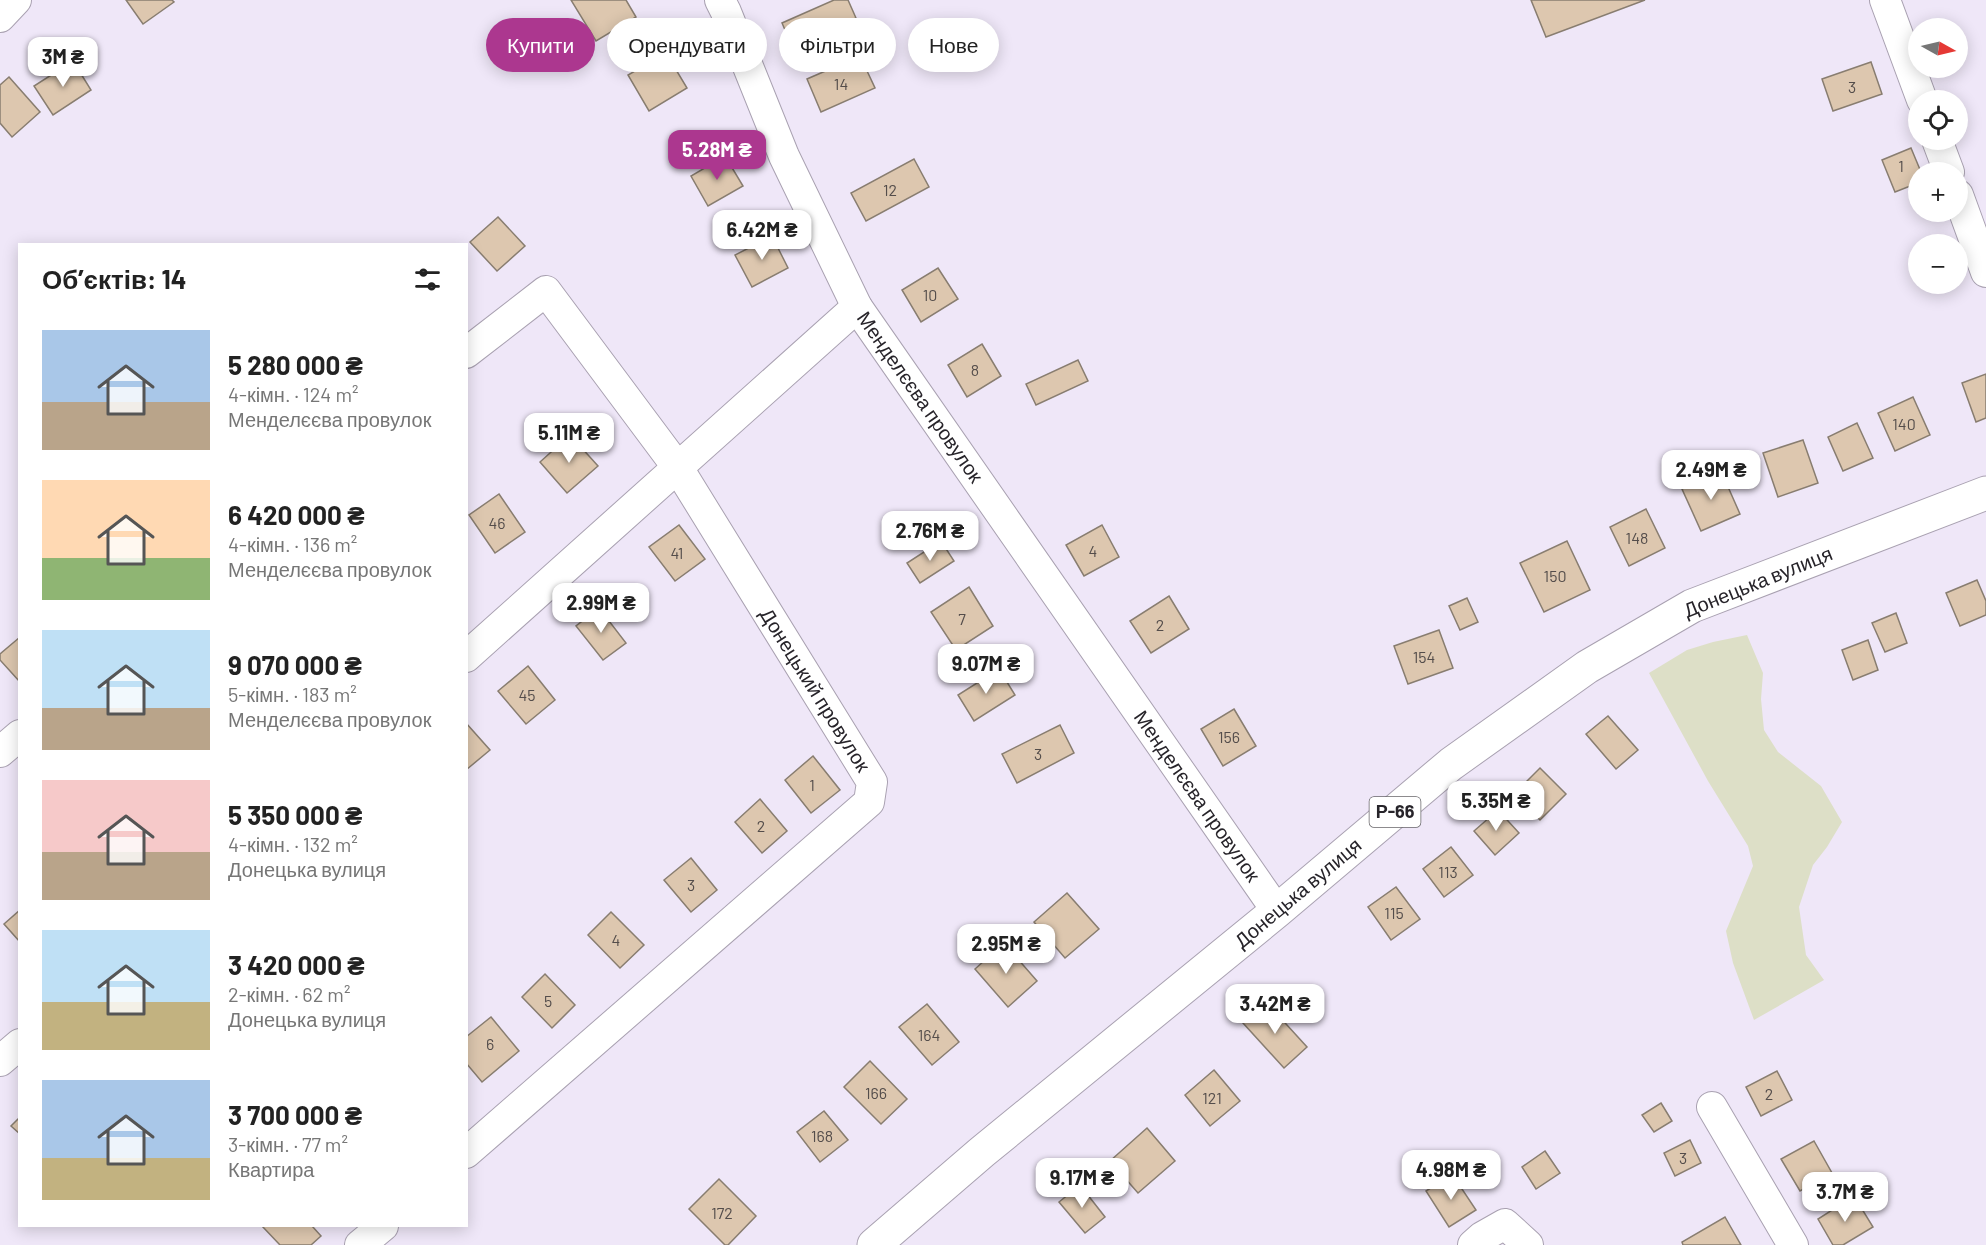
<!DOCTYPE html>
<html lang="uk">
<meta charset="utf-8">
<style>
body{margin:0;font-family:Barlow,sans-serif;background:#f6f6f6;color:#222;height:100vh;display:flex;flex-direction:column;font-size:22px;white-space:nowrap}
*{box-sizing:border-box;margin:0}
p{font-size:20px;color:#767676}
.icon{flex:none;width:33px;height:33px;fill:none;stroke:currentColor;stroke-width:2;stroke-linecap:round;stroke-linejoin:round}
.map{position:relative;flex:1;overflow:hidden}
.side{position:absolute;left:18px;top:243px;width:450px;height:984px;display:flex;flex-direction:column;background:#fff;border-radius:0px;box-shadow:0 3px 15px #0003}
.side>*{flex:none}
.top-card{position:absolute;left:486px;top:18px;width:570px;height:54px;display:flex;gap:12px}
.needle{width:39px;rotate:98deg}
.controls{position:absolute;left:1908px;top:18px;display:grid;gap:12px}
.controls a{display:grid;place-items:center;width:60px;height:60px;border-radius:50%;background:#fff;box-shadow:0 3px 15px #0003;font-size:30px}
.price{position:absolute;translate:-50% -51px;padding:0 14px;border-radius:12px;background:#fff;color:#222;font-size:20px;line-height:39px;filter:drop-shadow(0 2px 3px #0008)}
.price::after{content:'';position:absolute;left:50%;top:36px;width:18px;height:14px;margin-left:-9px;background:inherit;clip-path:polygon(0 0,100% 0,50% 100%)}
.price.current{background:#ac378f;color:#fff}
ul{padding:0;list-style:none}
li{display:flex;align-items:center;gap:18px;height:150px;padding:0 24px}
li span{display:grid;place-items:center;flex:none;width:168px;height:120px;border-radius:0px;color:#555}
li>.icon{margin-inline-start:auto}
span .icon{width:72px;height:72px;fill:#fffc;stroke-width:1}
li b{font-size:26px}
h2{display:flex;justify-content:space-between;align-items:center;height:72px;padding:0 24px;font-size:26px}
.pill{padding:0 21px;border-radius:27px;background:#fff;box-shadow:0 3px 15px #0003;font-size:21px;line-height:54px}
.pill.current{background:#ac378f;color:#fff}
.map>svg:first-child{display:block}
.green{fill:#dddfc7}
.building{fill:#ddc7af;stroke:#887d70;stroke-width:1.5}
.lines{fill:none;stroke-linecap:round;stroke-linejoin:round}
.minor-casing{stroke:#a9a1b1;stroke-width:32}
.primary-casing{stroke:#a9a1b1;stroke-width:35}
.minor{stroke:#fff;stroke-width:30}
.primary{stroke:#fff;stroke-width:33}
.labels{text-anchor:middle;stroke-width:5;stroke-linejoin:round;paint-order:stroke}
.number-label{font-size:16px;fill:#544d4b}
.shield{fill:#fff;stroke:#68666a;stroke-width:1.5}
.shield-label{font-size:18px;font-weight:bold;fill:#27242a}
.street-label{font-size:20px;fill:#27242a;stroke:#fff}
</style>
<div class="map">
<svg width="1986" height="1245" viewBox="0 0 1986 1245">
<rect width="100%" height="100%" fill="#efe7f8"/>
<path class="green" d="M 1747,635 L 1763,673 L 1761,699 L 1764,730 L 1778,752 L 1821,786 L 1842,822 L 1827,847 L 1813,865 L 1799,907 L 1806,955 L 1824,980 L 1754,1020 L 1733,963 L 1726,931 L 1753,866 L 1748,846 L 1708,781 L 1649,673 L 1687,650 L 1713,642 Z"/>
<g class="building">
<path d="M 126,0 L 172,0 L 174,2 L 143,24 Z"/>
<path d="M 571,0 L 626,0 L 636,17 L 596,41 Z"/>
<path d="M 834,0 L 848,0 L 856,18 L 792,46 L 782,23 Z"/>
<path d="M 1531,0 L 1645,0 L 1546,37 Z"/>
<path d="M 666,53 L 687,88 L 649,111 L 628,75 Z"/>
<path d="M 860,56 L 875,88 L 821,112 L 807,79 Z"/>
<path d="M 73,61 L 91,90 L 53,115 L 34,86 Z"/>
<path d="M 1871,62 L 1882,94 L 1833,111 L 1822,79 Z"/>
<path d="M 9,77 L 40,112 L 12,137 L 0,123 L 0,85 Z"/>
<path d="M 1911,148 L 1921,172 L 1918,172 L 1918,183 L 1895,192 L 1882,160 Z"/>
<path d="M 725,156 L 743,186 L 708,206 L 691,176 Z"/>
<path d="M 914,159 L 929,187 L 866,221 L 851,193 Z"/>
<path d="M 498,217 L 525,246 L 497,271 L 470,242 Z"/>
<path d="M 772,236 L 788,268 L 752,287 L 735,255 Z"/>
<path d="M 938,268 L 958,299 L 921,322 L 902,290 Z"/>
<path d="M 982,344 L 1001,376 L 967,397 L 948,365 Z"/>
<path d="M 1078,360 L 1088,381 L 1036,405 L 1026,384 Z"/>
<path d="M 1986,374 L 1986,418 L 1976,422 L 1962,383 Z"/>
<path d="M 1913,397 L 1930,435 L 1895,451 L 1878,413 Z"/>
<path d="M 1857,423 L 1873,458 L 1843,471 L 1828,437 Z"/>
<path d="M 570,435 L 598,466 L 567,493 L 540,462 Z"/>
<path d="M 1803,440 L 1818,483 L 1778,497 L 1763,453 Z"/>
<path d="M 1721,471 L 1740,514 L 1701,531 L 1682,489 Z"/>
<path d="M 499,494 L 525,532 L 495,553 L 469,515 Z"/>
<path d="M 1646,509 L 1665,548 L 1629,566 L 1610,527 Z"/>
<path d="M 679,525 L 705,559 L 675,581 L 649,547 Z"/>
<path d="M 1102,525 L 1119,557 L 1084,576 L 1066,545 Z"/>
<path d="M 941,541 L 954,561 L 920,583 L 907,563 Z"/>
<path d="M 1567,541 L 1590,590 L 1544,612 L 1520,563 Z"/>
<path d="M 1977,580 L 1986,601 L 1986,615 L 1960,626 L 1946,593 Z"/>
<path d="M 969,587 L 993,626 L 956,650 L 931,612 Z"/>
<path d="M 1169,596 L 1189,629 L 1151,653 L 1130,621 Z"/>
<path d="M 1467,598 L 1478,622 L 1460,630 L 1449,606 Z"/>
<path d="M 599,608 L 626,643 L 603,660 L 576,626 Z"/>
<path d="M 1896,613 L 1907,643 L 1885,652 L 1872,623 Z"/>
<path d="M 1439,630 L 1453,668 L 1408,684 L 1394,646 Z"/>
<path d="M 20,637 L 20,682 L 0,660 L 0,654 Z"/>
<path d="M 1868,640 L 1878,670 L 1853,680 L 1842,650 Z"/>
<path d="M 528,666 L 555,700 L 526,724 L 498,691 Z"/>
<path d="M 999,669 L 1015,695 L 974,721 L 958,695 Z"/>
<path d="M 1234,709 L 1256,746 L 1223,766 L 1201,729 Z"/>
<path d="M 1608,716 L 1638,750 L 1616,769 L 1586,734 Z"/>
<path d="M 466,723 L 490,750 L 466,770 Z"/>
<path d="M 1060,725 L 1074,753 L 1017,783 L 1002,754 Z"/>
<path d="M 813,756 L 840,790 L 811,813 L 785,780 Z"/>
<path d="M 1540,768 L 1566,794 L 1540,820 L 1514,794 Z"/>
<path d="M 760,799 L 787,831 L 762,853 L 735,822 Z"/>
<path d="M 1498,810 L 1519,833 L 1495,855 L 1474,831 Z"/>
<path d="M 1451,847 L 1473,875 L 1444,897 L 1423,869 Z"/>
<path d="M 691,858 L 717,890 L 691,912 L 664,880 Z"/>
<path d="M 1396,887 L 1420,919 L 1391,940 L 1368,907 Z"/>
<path d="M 1067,893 L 1099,929 L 1065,958 L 1034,922 Z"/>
<path d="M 20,910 L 20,942 L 4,924 Z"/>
<path d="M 611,912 L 644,945 L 620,968 L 588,935 Z"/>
<path d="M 1004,943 L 1037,981 L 1008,1007 L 975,969 Z"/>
<path d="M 545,974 L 575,1005 L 552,1028 L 522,997 Z"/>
<path d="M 1266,1002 L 1307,1047 L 1284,1068 L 1243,1023 Z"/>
<path d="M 927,1004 L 959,1042 L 932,1065 L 899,1027 Z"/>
<path d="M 491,1017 L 519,1051 L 482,1082 L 466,1063 L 466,1037 Z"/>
<path d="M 870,1061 L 907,1099 L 881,1124 L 844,1087 Z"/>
<path d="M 1214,1070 L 1240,1101 L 1210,1126 L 1185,1095 Z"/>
<path d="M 1777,1071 L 1792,1100 L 1761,1116 L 1746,1087 Z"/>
<path d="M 1661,1103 L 1672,1121 L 1654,1132 L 1642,1115 Z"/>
<path d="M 824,1111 L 848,1140 L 820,1162 L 797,1132 Z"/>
<path d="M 20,1117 L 20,1134 L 11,1126 Z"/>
<path d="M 1147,1128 L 1175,1161 L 1138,1193 L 1110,1161 Z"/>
<path d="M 1690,1140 L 1701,1163 L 1675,1176 L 1664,1153 Z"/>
<path d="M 1814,1141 L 1832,1173 L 1800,1191 L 1781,1159 Z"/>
<path d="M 1545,1151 L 1560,1173 L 1536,1189 L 1522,1167 Z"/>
<path d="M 1452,1174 L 1476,1210 L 1449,1227 L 1426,1191 Z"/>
<path d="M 719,1179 L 756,1216 L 728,1245 L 725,1245 L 689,1209 Z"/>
<path d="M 1080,1185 L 1105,1217 L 1085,1233 L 1059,1202 Z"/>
<path d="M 1854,1196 L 1873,1227 L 1843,1245 L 1833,1245 L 1818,1219 Z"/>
<path d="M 1725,1217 L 1741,1245 L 1683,1245 L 1682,1242 Z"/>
<path d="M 262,1226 L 312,1226 L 321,1236 L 311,1245 L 280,1245 Z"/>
</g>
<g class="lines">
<g class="minor-casing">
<g id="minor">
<path d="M 720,0 L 726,12 L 784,156 L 857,307 L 1277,911"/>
<path d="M 1885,0 L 1922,100"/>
<path d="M 0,17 L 16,0"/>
<path d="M 1937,140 L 1949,172"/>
<path d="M 1958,195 L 1986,272"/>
<path d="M 466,353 L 546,291 L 678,468 L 872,782 L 869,802 L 466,1153"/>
<path d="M 466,657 L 857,307"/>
<path d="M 0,752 L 20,735"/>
<path d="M 0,1061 L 20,1044"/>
<path d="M 1712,1107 L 1793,1245"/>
<path d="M 360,1245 L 383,1226"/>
<path d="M 1473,1245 L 1482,1237 L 1505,1224 L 1528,1245"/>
</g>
</g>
<g class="primary-casing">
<path id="primary" d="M 874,1245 L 982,1152 L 1277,911 L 1451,764 L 1587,667 L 1692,606 L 1986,493"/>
</g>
<use href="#minor" class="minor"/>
<use href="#primary" class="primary"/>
</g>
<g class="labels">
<g class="number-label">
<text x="841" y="90">14</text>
<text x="1852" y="93">3</text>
<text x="1901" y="172">1</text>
<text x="890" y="196">12</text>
<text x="930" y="301">10</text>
<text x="975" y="376">8</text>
<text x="1904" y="430">140</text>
<text x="497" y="529">46</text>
<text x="1637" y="544">148</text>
<text x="1093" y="557">4</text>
<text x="677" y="559">41</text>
<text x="1555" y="582">150</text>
<text x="962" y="625">7</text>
<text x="1160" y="631">2</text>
<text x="1424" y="663">154</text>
<text x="527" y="701">45</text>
<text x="1229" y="743">156</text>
<text x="1038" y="760">3</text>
<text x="812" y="791">1</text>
<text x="761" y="832">2</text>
<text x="1448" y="878">113</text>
<text x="691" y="891">3</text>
<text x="1394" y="919">115</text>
<text x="616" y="946">4</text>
<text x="548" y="1007">5</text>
<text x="929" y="1041">164</text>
<text x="490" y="1050">6</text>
<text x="876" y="1099">166</text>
<text x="1769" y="1100">2</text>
<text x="1212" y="1104">121</text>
<text x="822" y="1142">168</text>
<text x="1683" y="1164">3</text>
<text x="722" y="1219">172</text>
</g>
<rect class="shield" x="1369.5" y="797" width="51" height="30" rx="4.5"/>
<g class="shield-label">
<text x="1395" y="818">Р-66</text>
</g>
<g class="street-label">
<text transform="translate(920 397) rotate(55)" y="7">Менделєєва провулок</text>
<text transform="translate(1758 582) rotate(-22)" y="7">Донецька вулиця</text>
<text transform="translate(815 690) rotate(58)" y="7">Донецький провулок</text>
<text transform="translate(1197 796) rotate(55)" y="7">Менделєєва провулок</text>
<text transform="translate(1298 893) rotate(-40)" y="7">Донецька вулиця</text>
</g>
</g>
</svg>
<div class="controls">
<a><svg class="needle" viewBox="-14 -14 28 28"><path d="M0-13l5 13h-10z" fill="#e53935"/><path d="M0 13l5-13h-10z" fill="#767676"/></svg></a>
<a><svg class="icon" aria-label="locate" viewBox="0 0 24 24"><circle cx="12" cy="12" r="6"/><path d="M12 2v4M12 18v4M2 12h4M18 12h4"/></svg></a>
<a>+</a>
<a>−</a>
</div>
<b class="price" style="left:63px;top:88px">3M ₴</b>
<b class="price current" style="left:717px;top:181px">5.28M ₴</b>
<b class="price" style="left:762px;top:261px">6.42M ₴</b>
<b class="price" style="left:569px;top:464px">5.11M ₴</b>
<b class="price" style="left:1711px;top:501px">2.49M ₴</b>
<b class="price" style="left:930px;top:562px">2.76M ₴</b>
<b class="price" style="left:601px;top:634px">2.99M ₴</b>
<b class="price" style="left:986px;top:695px">9.07M ₴</b>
<b class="price" style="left:1496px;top:832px">5.35M ₴</b>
<b class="price" style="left:1006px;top:975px">2.95M ₴</b>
<b class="price" style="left:1275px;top:1035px">3.42M ₴</b>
<b class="price" style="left:1451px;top:1201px">4.98M ₴</b>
<b class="price" style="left:1082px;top:1209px">9.17M ₴</b>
<b class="price" style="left:1845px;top:1223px">3.7M ₴</b>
<div class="top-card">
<a class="pill current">Купити</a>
<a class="pill">Орендувати</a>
<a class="pill">Фільтри</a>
<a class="pill">Нове</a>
</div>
<section class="side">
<h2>Об’єктів: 14<svg class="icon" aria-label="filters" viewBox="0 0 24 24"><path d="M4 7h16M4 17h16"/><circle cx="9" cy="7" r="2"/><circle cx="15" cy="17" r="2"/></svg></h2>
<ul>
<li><span style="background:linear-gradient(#a9c7e8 60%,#b9a48a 0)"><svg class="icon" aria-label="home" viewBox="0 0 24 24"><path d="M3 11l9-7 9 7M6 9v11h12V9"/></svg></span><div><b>5 280 000 ₴</b><p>4-кімн. · 124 m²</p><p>Менделєєва провулок</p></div></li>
<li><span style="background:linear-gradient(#ffd9b3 65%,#8fb573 0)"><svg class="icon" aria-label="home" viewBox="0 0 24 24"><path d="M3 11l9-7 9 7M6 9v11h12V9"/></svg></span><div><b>6 420 000 ₴</b><p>4-кімн. · 136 m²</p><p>Менделєєва провулок</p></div></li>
<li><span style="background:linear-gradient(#bfe0f5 65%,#b9a48a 0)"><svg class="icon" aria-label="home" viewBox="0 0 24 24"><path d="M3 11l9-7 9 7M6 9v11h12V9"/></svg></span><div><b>9 070 000 ₴</b><p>5-кімн. · 183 m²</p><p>Менделєєва провулок</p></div></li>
<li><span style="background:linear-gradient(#f6c9c9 60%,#b9a48a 0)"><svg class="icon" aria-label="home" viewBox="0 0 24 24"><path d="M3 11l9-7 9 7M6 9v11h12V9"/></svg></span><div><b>5 350 000 ₴</b><p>4-кімн. · 132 m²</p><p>Донецька вулиця</p></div></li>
<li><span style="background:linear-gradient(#bfe0f5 60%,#c2b280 0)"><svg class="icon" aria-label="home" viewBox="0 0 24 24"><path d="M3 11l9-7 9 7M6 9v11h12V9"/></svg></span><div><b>3 420 000 ₴</b><p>2-кімн. · 62 m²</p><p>Донецька вулиця</p></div></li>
<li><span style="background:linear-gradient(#a9c7e8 65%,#c2b280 0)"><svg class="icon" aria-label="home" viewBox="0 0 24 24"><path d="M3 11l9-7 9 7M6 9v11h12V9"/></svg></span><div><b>3 700 000 ₴</b><p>3-кімн. · 77 m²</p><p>Квартира</p></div></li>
</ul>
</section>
</div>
